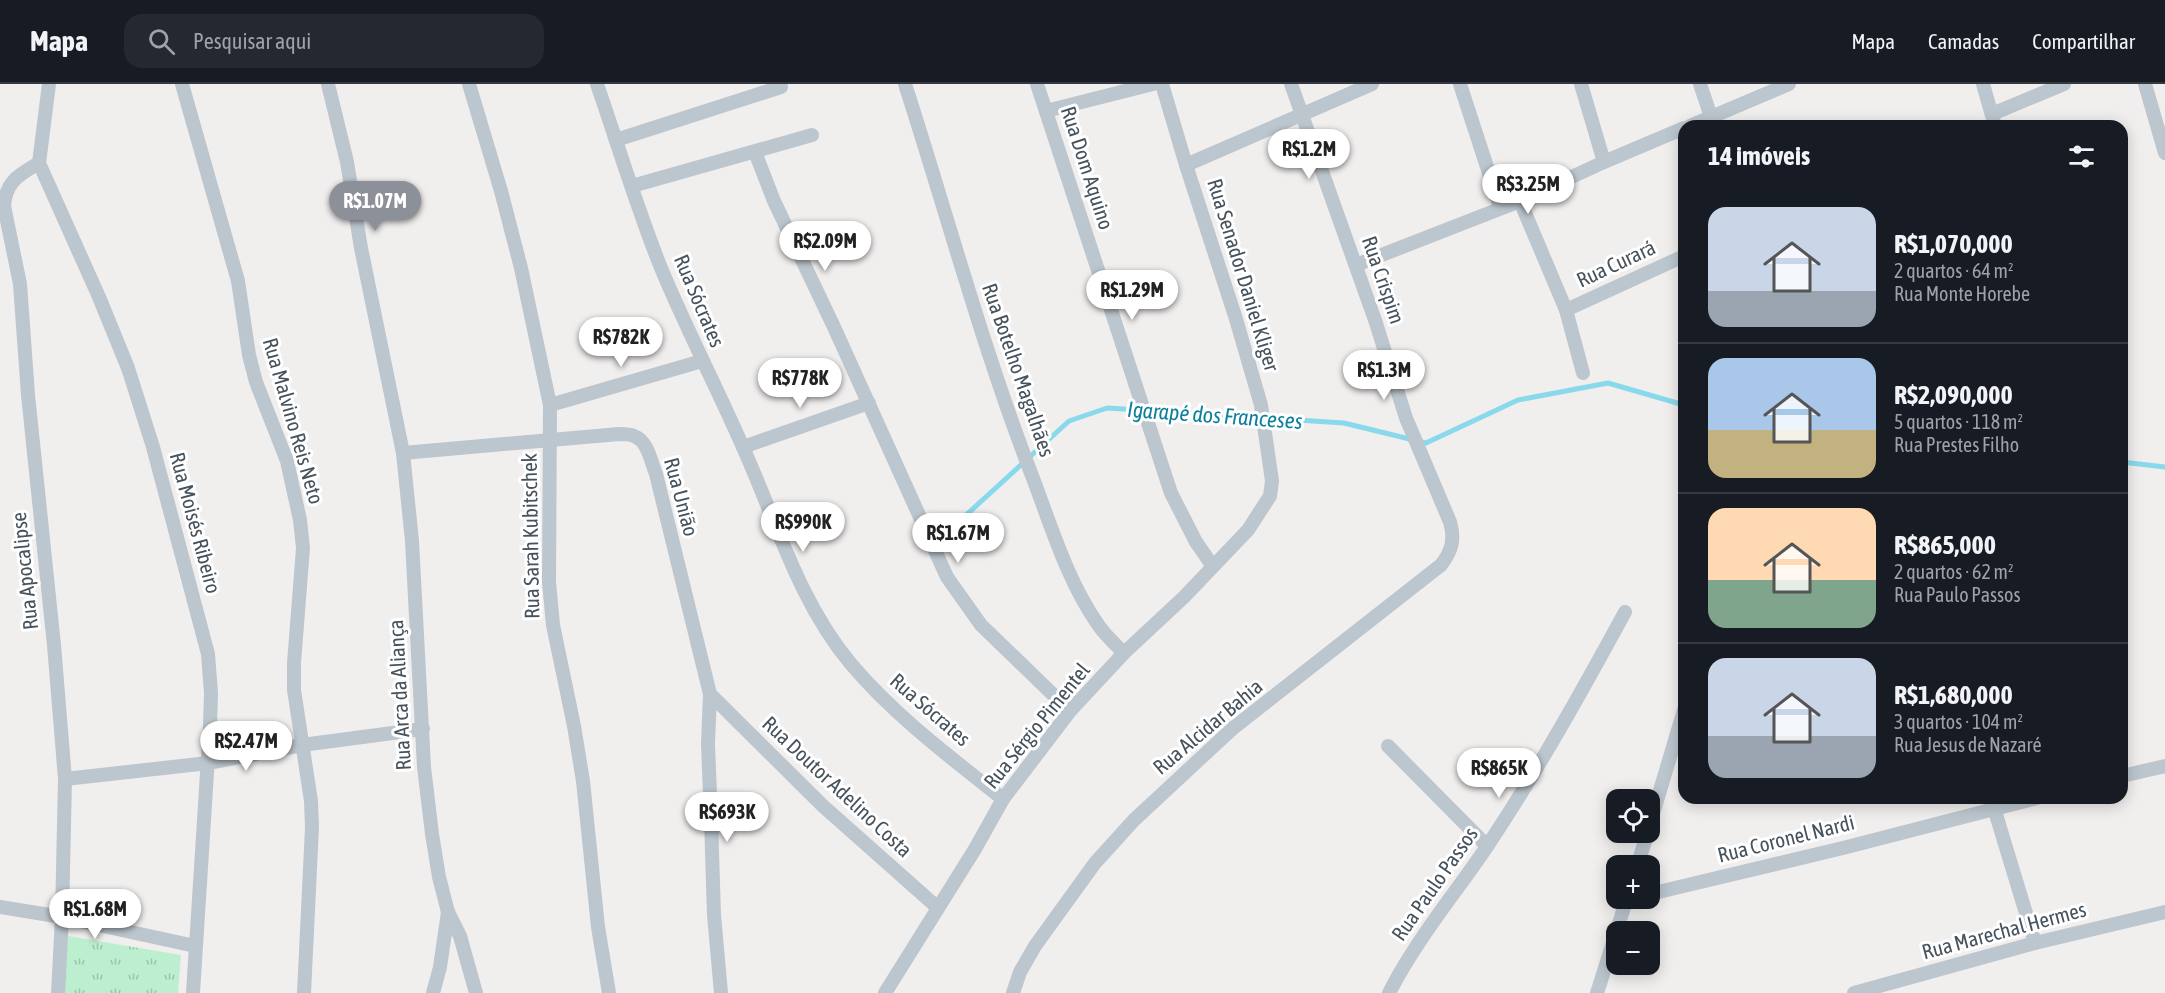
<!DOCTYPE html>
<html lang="pt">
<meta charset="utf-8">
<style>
body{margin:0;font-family:"Asap Condensed",sans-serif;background:#242831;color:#f1f3f6;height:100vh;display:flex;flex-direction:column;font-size:22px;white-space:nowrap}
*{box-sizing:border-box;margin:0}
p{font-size:20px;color:#9ea1a6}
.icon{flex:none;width:33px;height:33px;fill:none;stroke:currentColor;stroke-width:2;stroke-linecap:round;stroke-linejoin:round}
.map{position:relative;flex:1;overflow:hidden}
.side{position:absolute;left:1678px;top:36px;width:450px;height:684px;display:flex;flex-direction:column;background:#171b24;border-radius:18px;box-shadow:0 3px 15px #0003}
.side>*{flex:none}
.tools{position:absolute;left:1606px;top:705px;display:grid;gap:12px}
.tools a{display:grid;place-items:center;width:54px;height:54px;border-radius:12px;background:#171b24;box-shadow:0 3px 15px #0003;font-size:30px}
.price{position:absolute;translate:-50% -51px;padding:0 14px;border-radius:21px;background:#fff;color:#222;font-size:20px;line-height:39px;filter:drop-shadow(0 2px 3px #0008)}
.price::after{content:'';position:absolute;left:50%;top:36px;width:18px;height:14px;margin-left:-9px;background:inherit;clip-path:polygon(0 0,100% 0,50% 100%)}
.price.active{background:#8c9099;color:#fff}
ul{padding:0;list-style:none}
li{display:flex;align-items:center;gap:18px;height:150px;padding:0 30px}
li+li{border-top:2px solid #363941}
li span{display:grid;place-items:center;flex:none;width:168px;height:120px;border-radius:18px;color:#555}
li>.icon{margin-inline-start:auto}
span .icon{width:72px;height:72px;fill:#fffc;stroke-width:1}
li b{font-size:26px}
h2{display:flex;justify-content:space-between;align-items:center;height:72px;padding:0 30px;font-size:26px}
header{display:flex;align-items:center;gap:36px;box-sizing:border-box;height:84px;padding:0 30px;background:#171b24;border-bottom:2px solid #363941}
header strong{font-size:28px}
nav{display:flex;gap:33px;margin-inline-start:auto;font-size:21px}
.search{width:420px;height:54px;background:#242831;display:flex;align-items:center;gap:15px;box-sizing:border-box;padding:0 21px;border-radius:18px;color:#9ea1a6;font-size:22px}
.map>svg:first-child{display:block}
.grass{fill:url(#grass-tufts)}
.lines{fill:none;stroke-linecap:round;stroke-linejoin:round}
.stream{stroke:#89d9ec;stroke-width:5}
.minor{stroke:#bcc6ce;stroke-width:14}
.labels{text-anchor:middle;stroke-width:6;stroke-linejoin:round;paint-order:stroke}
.street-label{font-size:21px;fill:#46525c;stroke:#fff}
.water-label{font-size:22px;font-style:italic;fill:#0c809b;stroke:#fff}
</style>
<header>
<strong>Mapa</strong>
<div class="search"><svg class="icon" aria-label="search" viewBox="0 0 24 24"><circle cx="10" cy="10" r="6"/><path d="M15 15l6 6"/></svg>Pesquisar aqui</div>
<nav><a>Mapa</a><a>Camadas</a><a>Compartilhar</a></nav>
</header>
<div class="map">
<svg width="2165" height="909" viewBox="0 0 2165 909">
<defs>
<pattern id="grass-tufts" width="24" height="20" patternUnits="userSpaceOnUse" patternTransform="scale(1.5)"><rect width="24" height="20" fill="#bcefcf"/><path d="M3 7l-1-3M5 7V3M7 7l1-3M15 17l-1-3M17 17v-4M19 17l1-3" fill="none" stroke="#9bc4ab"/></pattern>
</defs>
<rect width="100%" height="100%" fill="#f1eeee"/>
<path class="grass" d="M 68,852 L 181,871 L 178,909 L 63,909 Z"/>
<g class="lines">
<g class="stream">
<path d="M 2122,378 L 2165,383"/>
<path d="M 953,443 L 1069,337 L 1107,324 L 1344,339 L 1426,359 L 1518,316 L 1608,299 L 1684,321"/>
</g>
<g class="minor">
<path d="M 49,0 L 39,79 L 99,213 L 128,284 L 153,363 L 208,570 L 211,609 L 210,642 L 193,909"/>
<path d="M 182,0 L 238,197 L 249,271 L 256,298 L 287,377 L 300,436 L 303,464 L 294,579 L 294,606 L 311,717 L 312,743 L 304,909"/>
<path d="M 328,0 L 347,78 L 361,164 L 403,369 L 412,457 L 424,683 L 432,750 L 439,793 L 448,828 L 460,852 L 476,909"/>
<path d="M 469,0 L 501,107 L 521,184 L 550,321 L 549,498 L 553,541 L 574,642 L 583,697 L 598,843 L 609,909"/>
<path d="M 597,0 C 618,61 637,124 661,184 C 686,244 716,302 742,361 C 776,436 798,517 851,580 C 895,632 950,673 1003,715"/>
<path d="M 905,0 C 947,130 982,262 1031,389 C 1051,441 1067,497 1099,542 C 1106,552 1116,561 1124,569"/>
<path d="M 1037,0 L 1171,409 L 1196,458 L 1212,481"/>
<path d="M 1460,0 L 1500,123"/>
<path d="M 1581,0 L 1604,78"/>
<path d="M 1700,0 L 1714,42"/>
<path d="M 1983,0 L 1995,42"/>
<path d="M 2145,0 L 2165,69"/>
<path d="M 1046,27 L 1153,0"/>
<path d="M 1992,30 L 2064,0"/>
<path d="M 1690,42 L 1789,0"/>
<path d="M 616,56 L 781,3"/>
<path d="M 755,68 L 774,117 L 834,243 L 947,493 L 981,541 L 1070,627"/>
<path d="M 39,79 C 19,91 6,97 4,122 L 20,200 L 28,311 L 54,561 L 65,695 L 62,833 L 58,909"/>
<path d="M 1186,81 L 1372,0"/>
<path d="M 632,102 L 812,51"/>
<path d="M 1520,117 L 1566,226 L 1583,289"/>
<path d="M 1356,181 L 1520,117 L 1604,78 L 1684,44"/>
<path d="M 1566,226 L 1684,172"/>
<path d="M 550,321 L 702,277"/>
<path d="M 743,363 L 869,319"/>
<path d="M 403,369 L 619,350 C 624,350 630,350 634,352 C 648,357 651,378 656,390 L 710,610 L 708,660 L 711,735 L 714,831 L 721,909"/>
<path d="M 710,610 L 823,722 L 938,824"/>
<path d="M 1388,662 L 1487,762"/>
<path d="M 2122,692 L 2165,682"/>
<path d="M 65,695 L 208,679 L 302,661 L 423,645"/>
<path d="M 1991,714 L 2035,859"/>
<path d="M 1650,740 L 1684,626"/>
<path d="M 1637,782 L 1648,748"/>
<path d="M 1650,810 L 1843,764 L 2037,714"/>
<path d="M 0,823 L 62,833 L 195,862"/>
<path d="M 433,909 L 440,883 L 448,828"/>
<path d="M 885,909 L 975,765 L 1003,715 L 1070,627 L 1124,569 L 1184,513 L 1248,446 L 1270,412 L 1272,397 L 1261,321 L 1236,235 L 1186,81 L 1162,0"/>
<path d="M 1013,909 L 1020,888 L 1035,862 L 1095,779 L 1134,736 L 1232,645 L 1441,481 C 1452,467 1455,455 1450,438 L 1406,334 L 1375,236 L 1291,0"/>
<path d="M 1389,909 C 1416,856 1455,810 1488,761 C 1538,686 1582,607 1625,528"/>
<path d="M 1597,909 L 1627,814"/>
<path d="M 1854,909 L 2035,859 L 2165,828"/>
</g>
</g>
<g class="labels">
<g class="street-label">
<text transform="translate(1087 84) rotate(72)" y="7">Rua Dom Aquino</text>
<text transform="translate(1616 180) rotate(-25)" y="7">Rua Curará</text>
<text transform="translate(1243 191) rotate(73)" y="7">Rua Senador Daniel Kliger</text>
<text transform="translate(1383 196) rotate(71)" y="7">Rua Crispim</text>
<text transform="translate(699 217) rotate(67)" y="7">Rua Sócrates</text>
<text transform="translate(1018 286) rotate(71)" y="7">Rua Botelho Magalhães</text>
<text transform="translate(293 337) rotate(74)" y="7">Rua Malvino Reis Neto</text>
<text transform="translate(681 413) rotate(75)" y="7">Rua União</text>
<text transform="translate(195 439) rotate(75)" y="7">Rua Moisés Ribeiro</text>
<text transform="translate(531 452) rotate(-91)" y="7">Rua Sarah Kubitschek</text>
<text transform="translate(25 487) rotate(-96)" y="7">Rua Apocalipse</text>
<text transform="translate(400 611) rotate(-93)" y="7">Rua Arca da Aliança</text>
<text transform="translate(930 626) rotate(41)" y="7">Rua Sócrates</text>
<text transform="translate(1037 642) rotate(-51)" y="7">Rua Sérgio Pimentel</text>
<text transform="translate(1208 643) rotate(-40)" y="7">Rua Alcidar Bahia</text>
<text transform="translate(837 703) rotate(43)" y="7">Rua Doutor Adelino Costa</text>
<text transform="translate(1786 755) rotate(-14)" y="7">Rua Coronel Nardi</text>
<text transform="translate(1435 800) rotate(-55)" y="7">Rua Paulo Passos</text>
<text transform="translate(2004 847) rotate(-15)" y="7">Rua Marechal Hermes</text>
</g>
<g class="water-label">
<text transform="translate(1215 331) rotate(4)" y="8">Igarapé dos Franceses</text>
</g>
</g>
</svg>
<div class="tools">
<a><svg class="icon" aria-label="locate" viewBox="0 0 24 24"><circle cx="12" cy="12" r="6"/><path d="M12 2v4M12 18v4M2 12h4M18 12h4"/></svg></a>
<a>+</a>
<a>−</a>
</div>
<b class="price" style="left:1309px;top:96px">R$1.2M</b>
<b class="price" style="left:1528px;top:131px">R$3.25M</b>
<b class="price active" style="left:375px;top:148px">R$1.07M</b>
<b class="price" style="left:825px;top:188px">R$2.09M</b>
<b class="price" style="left:1132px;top:237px">R$1.29M</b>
<b class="price" style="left:621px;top:284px">R$782K</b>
<b class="price" style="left:1384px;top:317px">R$1.3M</b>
<b class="price" style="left:800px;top:325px">R$778K</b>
<b class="price" style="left:803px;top:469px">R$990K</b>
<b class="price" style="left:958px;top:480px">R$1.67M</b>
<b class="price" style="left:246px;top:688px">R$2.47M</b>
<b class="price" style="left:1499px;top:715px">R$865K</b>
<b class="price" style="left:727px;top:759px">R$693K</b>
<b class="price" style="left:95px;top:856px">R$1.68M</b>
<section class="side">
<h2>14 imóveis<svg class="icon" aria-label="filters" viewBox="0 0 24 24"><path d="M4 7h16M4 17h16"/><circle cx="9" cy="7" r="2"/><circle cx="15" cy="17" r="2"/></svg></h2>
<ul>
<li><span style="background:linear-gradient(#c9d6e8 70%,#9aa5b1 0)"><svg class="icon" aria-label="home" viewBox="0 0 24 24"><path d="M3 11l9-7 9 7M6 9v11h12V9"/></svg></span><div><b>R$1,070,000</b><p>2 quartos · 64 m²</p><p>Rua Monte Horebe</p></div></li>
<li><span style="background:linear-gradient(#a9c7e8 60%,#c2b280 0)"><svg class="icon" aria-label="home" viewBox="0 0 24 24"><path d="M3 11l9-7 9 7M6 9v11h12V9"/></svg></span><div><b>R$2,090,000</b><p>5 quartos · 118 m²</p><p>Rua Prestes Filho</p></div></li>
<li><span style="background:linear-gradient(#ffd9b3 60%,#7fa58c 0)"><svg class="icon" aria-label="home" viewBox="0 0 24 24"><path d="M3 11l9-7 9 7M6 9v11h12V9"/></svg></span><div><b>R$865,000</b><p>2 quartos · 62 m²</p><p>Rua Paulo Passos</p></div></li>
<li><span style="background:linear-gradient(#c9d6e8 65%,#9aa5b1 0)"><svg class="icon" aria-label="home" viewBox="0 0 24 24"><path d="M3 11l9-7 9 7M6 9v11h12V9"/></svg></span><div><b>R$1,680,000</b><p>3 quartos · 104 m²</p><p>Rua Jesus de Nazaré</p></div></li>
</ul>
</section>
</div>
